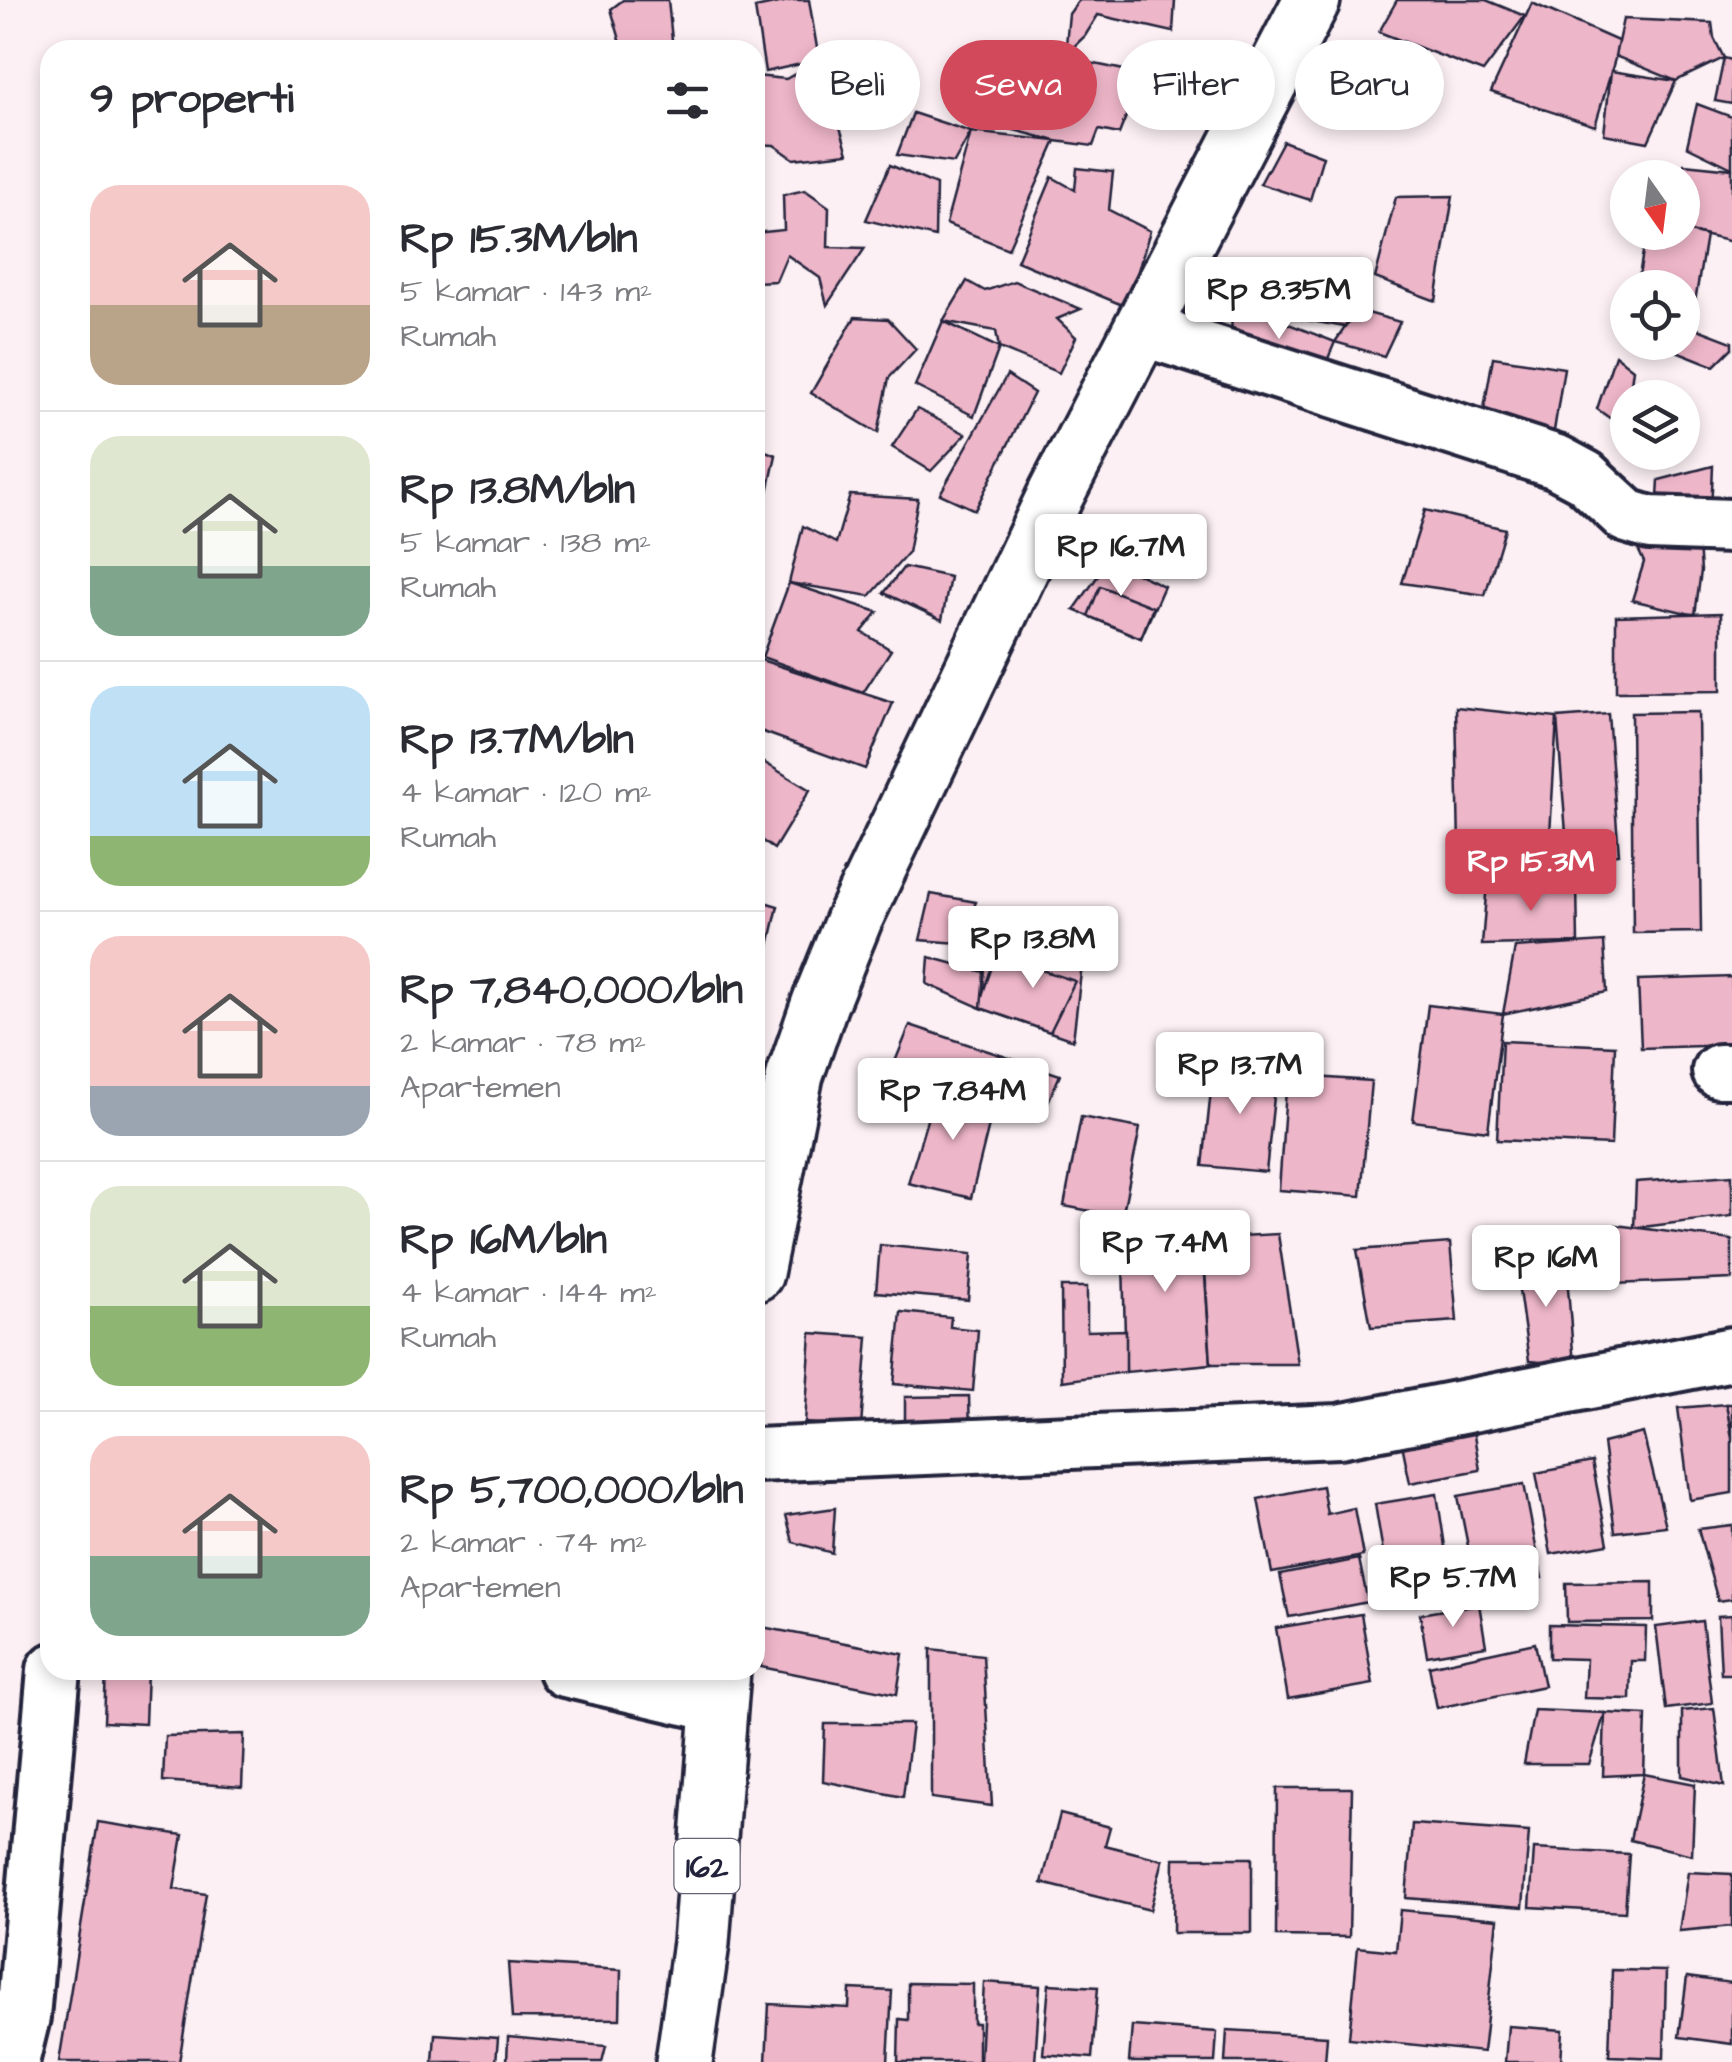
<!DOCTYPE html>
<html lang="id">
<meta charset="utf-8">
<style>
body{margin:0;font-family:"Architects Daughter",sans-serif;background:#f2f2f3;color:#2b2b33;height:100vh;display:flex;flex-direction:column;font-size:38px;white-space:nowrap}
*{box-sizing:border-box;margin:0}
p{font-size:32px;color:#7c7c81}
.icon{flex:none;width:55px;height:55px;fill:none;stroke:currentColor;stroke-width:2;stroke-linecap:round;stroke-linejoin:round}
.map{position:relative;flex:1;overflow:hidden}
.sheet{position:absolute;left:40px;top:40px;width:725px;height:1640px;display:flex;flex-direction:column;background:#fff;border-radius:30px;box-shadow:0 5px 15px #0003}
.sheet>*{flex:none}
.top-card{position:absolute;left:795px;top:40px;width:785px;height:90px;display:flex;gap:20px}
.needle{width:65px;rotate:166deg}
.fabs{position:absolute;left:1610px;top:160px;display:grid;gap:20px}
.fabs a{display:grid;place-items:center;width:90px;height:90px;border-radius:50%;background:#fff;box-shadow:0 5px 15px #0003;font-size:50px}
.price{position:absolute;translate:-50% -85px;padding:0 22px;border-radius:10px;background:#fff;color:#222;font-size:32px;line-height:65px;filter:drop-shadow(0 2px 5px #0008)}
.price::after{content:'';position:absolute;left:50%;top:60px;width:30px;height:22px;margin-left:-15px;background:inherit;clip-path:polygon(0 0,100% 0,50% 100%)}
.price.active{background:#d1495b;color:#fff}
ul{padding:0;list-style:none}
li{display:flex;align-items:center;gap:30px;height:250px;padding:0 50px}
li+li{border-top:2px solid #e1e1e2}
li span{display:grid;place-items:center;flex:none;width:280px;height:200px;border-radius:30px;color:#555}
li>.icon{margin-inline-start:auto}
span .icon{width:120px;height:120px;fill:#fffc;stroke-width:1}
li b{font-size:42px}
h2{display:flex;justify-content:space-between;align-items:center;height:120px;padding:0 50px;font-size:42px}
.chip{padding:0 35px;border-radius:45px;background:#fff;box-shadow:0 5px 15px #0003;font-size:35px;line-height:90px}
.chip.active{background:#d1495b;color:#fff}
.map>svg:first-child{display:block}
.building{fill:#eeb6c9;stroke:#22223b;stroke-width:2.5}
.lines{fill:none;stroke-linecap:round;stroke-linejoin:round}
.minor-casing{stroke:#22223b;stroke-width:60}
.primary-casing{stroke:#22223b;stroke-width:62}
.minor{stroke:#fff;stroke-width:52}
.primary{stroke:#fff;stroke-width:55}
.labels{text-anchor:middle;stroke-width:10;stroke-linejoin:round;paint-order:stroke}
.shield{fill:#fff;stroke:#646476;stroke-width:2.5}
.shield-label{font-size:32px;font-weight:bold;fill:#22223b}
</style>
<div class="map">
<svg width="1732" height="2062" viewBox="0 0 1732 2062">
<rect width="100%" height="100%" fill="#fcf0f4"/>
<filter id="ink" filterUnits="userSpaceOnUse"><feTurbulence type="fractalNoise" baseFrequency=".01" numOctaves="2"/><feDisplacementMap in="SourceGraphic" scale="20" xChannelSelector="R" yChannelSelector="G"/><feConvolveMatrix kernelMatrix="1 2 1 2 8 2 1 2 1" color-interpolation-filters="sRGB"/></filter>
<g filter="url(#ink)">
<g class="building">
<path d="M 623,0 L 668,0 L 673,50 L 623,50 L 611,9 Z"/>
<path d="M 793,0 L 809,0 L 819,60 L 765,72 L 755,8 Z"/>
<path d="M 1079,0 L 1175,0 L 1173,32 L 1098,15 L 1085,36 L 1065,55 L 1069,14 Z"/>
<path d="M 1397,0 L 1486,0 L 1525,16 L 1483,72 L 1379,32 Z"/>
<path d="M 1532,3 L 1620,42 L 1595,126 L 1491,92 Z"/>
<path d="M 1623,19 L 1712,23 L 1714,38 L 1724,58 L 1676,81 L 1615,56 Z"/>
<path d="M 1037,52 L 1143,74 L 1119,134 L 1099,130 L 1093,146 L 1056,141 L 960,116 L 969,76 L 1024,79 Z"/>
<path d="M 1724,58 L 1732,60 L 1732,104 L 1715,101 Z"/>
<path d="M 819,60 L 848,153 L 794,159 L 774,145 L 755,144 L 755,76 L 786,79 Z"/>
<path d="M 1611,71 L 1676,81 L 1648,142 L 1604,134 Z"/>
<path d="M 1697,104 L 1732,117 L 1732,168 L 1687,146 Z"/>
<path d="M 913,113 L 971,132 L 954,163 L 897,155 Z"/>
<path d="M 971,132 L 1056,141 L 1008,249 L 946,224 Z"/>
<path d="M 1283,141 L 1323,156 L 1310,200 L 1260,184 Z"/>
<path d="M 1684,164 L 1732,169 L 1732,242 L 1682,230 L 1682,178 L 1679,178 Z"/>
<path d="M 890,165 L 936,185 L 935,237 L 866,220 Z"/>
<path d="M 1077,168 L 1113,172 L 1109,210 L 1150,231 L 1127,307 L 1017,261 L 1052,177 L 1075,190 Z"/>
<path d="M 805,190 L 829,207 L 828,247 L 865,248 L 827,305 L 820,278 L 787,255 L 776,281 L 755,282 L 755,233 L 784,230 L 783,195 Z"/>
<path d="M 1453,196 L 1436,301 L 1375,278 L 1396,197 Z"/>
<path d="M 1682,230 L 1706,236 L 1695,302 L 1682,300 L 1682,288 L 1637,288 L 1644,246 L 1668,249 L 1671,232 L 1682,232 Z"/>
<path d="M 1246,261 L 1369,291 L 1345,327 L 1252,310 Z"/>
<path d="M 967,281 L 985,291 L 1014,281 L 1081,309 L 1057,319 L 1076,337 L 1059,373 L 999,348 L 996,331 L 943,321 Z"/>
<path d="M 1232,302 L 1335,342 L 1319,380 L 1231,347 Z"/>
<path d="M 1357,310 L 1400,322 L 1384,356 L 1335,342 Z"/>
<path d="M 855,317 L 888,319 L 916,349 L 889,378 L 878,433 L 811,393 Z"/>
<path d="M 943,321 L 999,348 L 974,416 L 915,386 Z"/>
<path d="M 1682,323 L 1732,342 L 1732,348 L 1714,366 L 1654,342 L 1682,342 Z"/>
<path d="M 1615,355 L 1633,369 L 1625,429 L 1597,409 Z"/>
<path d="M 1493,357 L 1564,368 L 1554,431 L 1482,420 Z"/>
<path d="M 1007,375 L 1034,393 L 975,510 L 940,494 Z"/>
<path d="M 917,409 L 966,434 L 931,471 L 892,447 Z"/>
<path d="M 755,447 L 776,455 L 757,543 L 755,542 Z"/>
<path d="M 1713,466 L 1711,513 L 1657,512 L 1659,480 Z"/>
<path d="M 850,495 L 918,499 L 908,553 L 870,596 L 789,583 L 803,526 L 836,543 Z"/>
<path d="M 1425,510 L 1505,529 L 1485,595 L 1402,583 Z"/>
<path d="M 1636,545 L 1699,545 L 1701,571 L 1695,615 L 1632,600 L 1644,562 Z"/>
<path d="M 1109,560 L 1164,586 L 1141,638 L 1074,610 Z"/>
<path d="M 904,567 L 950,577 L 942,620 L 884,593 Z"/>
<path d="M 789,583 L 878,612 L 862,632 L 891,650 L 863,693 L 762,657 Z"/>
<path d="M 1100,586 L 1153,607 L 1141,638 L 1088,616 Z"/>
<path d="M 1721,613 L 1721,691 L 1616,692 L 1616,616 Z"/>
<path d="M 755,658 L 893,703 L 865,769 L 755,729 Z"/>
<path d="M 1456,707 L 1557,718 L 1549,851 L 1459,847 Z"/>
<path d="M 1698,712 L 1701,932 L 1633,933 L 1631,713 Z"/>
<path d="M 1608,714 L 1619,854 L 1568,859 L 1557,718 Z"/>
<path d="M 755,757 L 810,790 L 774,849 L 755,836 Z"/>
<path d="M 1487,882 L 1577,883 L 1578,943 L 1482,945 Z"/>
<path d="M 931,894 L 976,902 L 959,943 L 920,940 Z"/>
<path d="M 755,899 L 778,906 L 768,950 L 755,945 Z"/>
<path d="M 1604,942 L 1607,992 L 1503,1014 L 1515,948 Z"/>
<path d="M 755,948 L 768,950 L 756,999 L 755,998 Z"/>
<path d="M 987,949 L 1082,964 L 1073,1040 L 981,1008 Z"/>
<path d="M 996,955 L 1075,981 L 1050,1032 L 978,1007 Z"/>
<path d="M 929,957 L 984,972 L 981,1008 L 927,984 Z"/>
<path d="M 1732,977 L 1732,1045 L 1641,1048 L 1638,980 Z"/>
<path d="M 1428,1005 L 1503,1014 L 1488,1131 L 1413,1121 Z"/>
<path d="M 910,1025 L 1060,1075 L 1040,1120 L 892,1069 Z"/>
<path d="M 1502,1041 L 1615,1046 L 1611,1145 L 1497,1140 Z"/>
<path d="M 1214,1062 L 1277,1069 L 1266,1172 L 1203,1166 Z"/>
<path d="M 1287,1075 L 1371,1081 L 1361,1196 L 1279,1190 Z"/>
<path d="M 937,1087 L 995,1101 L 971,1198 L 908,1183 Z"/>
<path d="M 1081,1117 L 1140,1128 L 1122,1217 L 1064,1206 Z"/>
<path d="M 1732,1175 L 1732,1216 L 1634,1228 L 1636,1182 Z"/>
<path d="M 1201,1216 L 1211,1364 L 1126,1372 L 1122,1225 Z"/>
<path d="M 1616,1225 L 1732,1240 L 1732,1279 L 1614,1284 Z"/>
<path d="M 1278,1234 L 1298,1364 L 1211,1364 L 1203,1238 Z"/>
<path d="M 1450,1243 L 1457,1321 L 1371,1327 L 1357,1250 Z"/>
<path d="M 880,1245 L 972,1254 L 968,1300 L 876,1292 Z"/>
<path d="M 1514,1255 L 1566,1262 L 1574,1365 L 1529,1361 Z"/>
<path d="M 1061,1287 L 1087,1287 L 1087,1331 L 1126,1330 L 1126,1372 L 1062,1381 Z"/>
<path d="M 901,1312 L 951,1317 L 950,1327 L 978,1330 L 973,1391 L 894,1384 Z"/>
<path d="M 811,1333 L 868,1337 L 861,1427 L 805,1423 Z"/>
<path d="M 969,1396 L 970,1432 L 905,1433 L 905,1397 Z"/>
<path d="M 1726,1404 L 1732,1404 L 1732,1438 Z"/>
<path d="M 1726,1404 L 1732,1438 L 1732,1493 L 1690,1500 L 1678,1408 Z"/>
<path d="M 1473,1430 L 1480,1470 L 1410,1483 L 1402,1444 Z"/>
<path d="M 1643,1433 L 1666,1526 L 1615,1532 L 1603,1443 Z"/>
<path d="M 1592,1462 L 1608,1544 L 1551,1554 L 1536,1473 Z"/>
<path d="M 1524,1484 L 1542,1578 L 1477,1591 L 1458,1496 Z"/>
<path d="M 1322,1486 L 1327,1514 L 1354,1508 L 1363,1556 L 1272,1573 L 1258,1499 Z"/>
<path d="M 1437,1494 L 1448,1566 L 1387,1576 L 1375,1504 Z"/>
<path d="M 835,1508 L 832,1553 L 793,1542 L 786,1515 Z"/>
<path d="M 1732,1525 L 1732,1599 L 1718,1601 L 1698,1529 Z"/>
<path d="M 1359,1559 L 1368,1602 L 1289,1617 L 1280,1575 Z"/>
<path d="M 1653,1582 L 1653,1621 L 1567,1622 L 1566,1583 Z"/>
<path d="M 1479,1604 L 1486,1646 L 1427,1656 L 1420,1614 Z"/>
<path d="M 1361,1614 L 1373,1684 L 1288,1699 L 1276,1628 Z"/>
<path d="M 1732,1615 L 1732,1674 L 1721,1674 L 1718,1616 Z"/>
<path d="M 1702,1621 L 1712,1703 L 1666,1709 L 1656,1627 Z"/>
<path d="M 1549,1625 L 1646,1627 L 1645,1661 L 1631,1661 L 1630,1699 L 1584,1698 L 1586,1659 L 1549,1658 Z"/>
<path d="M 762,1627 L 903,1654 L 897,1694 L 761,1667 Z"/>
<path d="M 1535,1643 L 1544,1686 L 1437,1708 L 1429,1666 Z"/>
<path d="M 931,1649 L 983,1655 L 992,1806 L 931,1798 Z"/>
<path d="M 106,1670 L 147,1670 L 145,1724 L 104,1722 Z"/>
<path d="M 1714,1708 L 1724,1786 L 1682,1776 L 1682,1711 Z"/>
<path d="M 1534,1710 L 1605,1713 L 1589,1764 L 1524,1764 Z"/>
<path d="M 1605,1713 L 1646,1715 L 1644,1774 L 1603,1776 Z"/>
<path d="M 825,1724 L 912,1724 L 903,1797 L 823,1781 Z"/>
<path d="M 244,1734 L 242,1787 L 163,1781 L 165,1736 Z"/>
<path d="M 1644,1774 L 1695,1784 L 1692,1855 L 1630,1840 Z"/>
<path d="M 1277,1788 L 1352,1788 L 1349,1937 L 1276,1936 Z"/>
<path d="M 1060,1814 L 1110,1827 L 1105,1845 L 1163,1860 L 1150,1910 L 1042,1883 Z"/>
<path d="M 98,1822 L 183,1835 L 174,1889 L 206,1894 L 179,2062 L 59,2062 Z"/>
<path d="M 1412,1824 L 1529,1832 L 1523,1907 L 1406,1898 Z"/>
<path d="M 1534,1849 L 1629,1854 L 1625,1912 L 1530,1907 Z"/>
<path d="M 1174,1858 L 1252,1858 L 1252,1933 L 1173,1933 Z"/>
<path d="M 1688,1872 L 1732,1874 L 1732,1926 L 1679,1931 Z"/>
<path d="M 1400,1910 L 1498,1919 L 1483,2052 L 1349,2038 L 1358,1947 L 1396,1951 Z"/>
<path d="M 508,1963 L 621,1970 L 620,2019 L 512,2018 Z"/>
<path d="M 1612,1970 L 1666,1971 L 1664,2058 L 1609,2056 Z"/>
<path d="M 1687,1977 L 1732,1983 L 1732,2044 L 1679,2037 Z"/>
<path d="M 984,1982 L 1040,1986 L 1035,2062 L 980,2062 Z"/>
<path d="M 908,1983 L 973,1984 L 973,2023 L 978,2023 L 978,2062 L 898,2062 L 899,2019 L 908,2020 Z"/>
<path d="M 1049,1984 L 1098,1987 L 1092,2058 L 1043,2054 Z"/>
<path d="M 850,1989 L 892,1991 L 888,2062 L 766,2062 L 769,2004 L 849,2008 Z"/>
<path d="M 1132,2026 L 1217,2032 L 1215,2062 L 1129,2062 Z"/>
<path d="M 1508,2026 L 1563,2030 L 1561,2062 L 1505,2062 Z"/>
<path d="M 1227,2030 L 1327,2036 L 1325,2062 L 1225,2062 Z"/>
<path d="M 435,2034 L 498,2038 L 496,2062 L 433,2062 Z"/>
<path d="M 508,2037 L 606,2046 L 602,2062 L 507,2062 Z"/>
</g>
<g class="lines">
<g class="minor-casing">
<g id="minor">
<path d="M 1142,329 L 1557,462 L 1585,477 L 1627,516 L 1650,523 L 1732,526"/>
<path d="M 1719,1071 L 1732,1071"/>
<path d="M 755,1455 L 1339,1431 L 1732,1354"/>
<path d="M 565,1670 L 719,1706"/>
<path d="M 12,2062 L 23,2017 L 54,1670"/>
</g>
</g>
<g class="primary-casing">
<g id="primary">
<path d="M 755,1273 L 795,1075 L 820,1003 L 854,919 L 1056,494 L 1312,0"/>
<path d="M 684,2062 L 701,1943 L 722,1670"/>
</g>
</g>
<use href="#minor" class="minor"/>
<use href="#primary" class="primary"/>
</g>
</g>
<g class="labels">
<rect class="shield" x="674.5" y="1839" width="65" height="54" rx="8"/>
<g class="shield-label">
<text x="707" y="1877">162</text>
</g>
</g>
</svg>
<div class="fabs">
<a><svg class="needle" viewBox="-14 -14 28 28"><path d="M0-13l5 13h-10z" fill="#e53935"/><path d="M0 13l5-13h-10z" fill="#7c7c81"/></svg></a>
<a><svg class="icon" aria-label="locate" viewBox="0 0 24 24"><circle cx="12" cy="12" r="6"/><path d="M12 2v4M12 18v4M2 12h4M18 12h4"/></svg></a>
<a><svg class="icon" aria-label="layers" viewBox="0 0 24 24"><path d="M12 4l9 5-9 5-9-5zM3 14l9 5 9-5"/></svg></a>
</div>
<b class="price" style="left:1279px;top:342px">Rp 8.35M</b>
<b class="price" style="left:1121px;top:599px">Rp 16.7M</b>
<b class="price active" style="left:1531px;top:914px">Rp 15.3M</b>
<b class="price" style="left:1033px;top:991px">Rp 13.8M</b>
<b class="price" style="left:1240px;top:1117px">Rp 13.7M</b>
<b class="price" style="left:953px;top:1143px">Rp 7.84M</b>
<b class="price" style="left:1165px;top:1295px">Rp 7.4M</b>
<b class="price" style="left:1546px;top:1310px">Rp 16M</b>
<b class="price" style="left:1453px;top:1630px">Rp 5.7M</b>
<div class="top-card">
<a class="chip">Beli</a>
<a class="chip active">Sewa</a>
<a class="chip">Filter</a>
<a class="chip">Baru</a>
</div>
<section class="sheet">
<h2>9 properti<svg class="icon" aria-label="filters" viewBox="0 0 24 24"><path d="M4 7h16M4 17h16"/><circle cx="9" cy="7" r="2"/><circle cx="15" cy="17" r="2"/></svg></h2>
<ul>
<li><span style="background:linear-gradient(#f6c9c9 60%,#b9a48a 0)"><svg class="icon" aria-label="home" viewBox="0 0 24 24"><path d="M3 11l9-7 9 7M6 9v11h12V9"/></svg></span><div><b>Rp 15.3M/bln</b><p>5 kamar · 143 m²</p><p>Rumah</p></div></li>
<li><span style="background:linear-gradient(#dfe7d0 65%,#7fa58c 0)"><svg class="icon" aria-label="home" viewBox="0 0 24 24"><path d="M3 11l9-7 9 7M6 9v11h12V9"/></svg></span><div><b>Rp 13.8M/bln</b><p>5 kamar · 138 m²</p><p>Rumah</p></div></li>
<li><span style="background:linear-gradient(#bfe0f5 75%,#8fb573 0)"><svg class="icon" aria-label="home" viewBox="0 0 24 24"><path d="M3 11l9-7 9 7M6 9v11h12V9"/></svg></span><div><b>Rp 13.7M/bln</b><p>4 kamar · 120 m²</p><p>Rumah</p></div></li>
<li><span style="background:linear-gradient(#f6c9c9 75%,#9aa5b1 0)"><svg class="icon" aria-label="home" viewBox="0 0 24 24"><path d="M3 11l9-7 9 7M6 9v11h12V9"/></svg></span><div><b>Rp 7,840,000/bln</b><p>2 kamar · 78 m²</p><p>Apartemen</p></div></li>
<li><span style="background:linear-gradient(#dfe7d0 60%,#8fb573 0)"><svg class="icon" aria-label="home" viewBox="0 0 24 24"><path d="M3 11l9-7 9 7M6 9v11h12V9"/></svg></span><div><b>Rp 16M/bln</b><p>4 kamar · 144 m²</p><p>Rumah</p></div></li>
<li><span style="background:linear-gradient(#f6c9c9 60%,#7fa58c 0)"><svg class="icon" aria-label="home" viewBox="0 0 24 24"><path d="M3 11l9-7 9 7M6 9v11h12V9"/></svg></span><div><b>Rp 5,700,000/bln</b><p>2 kamar · 74 m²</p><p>Apartemen</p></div></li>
</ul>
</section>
</div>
